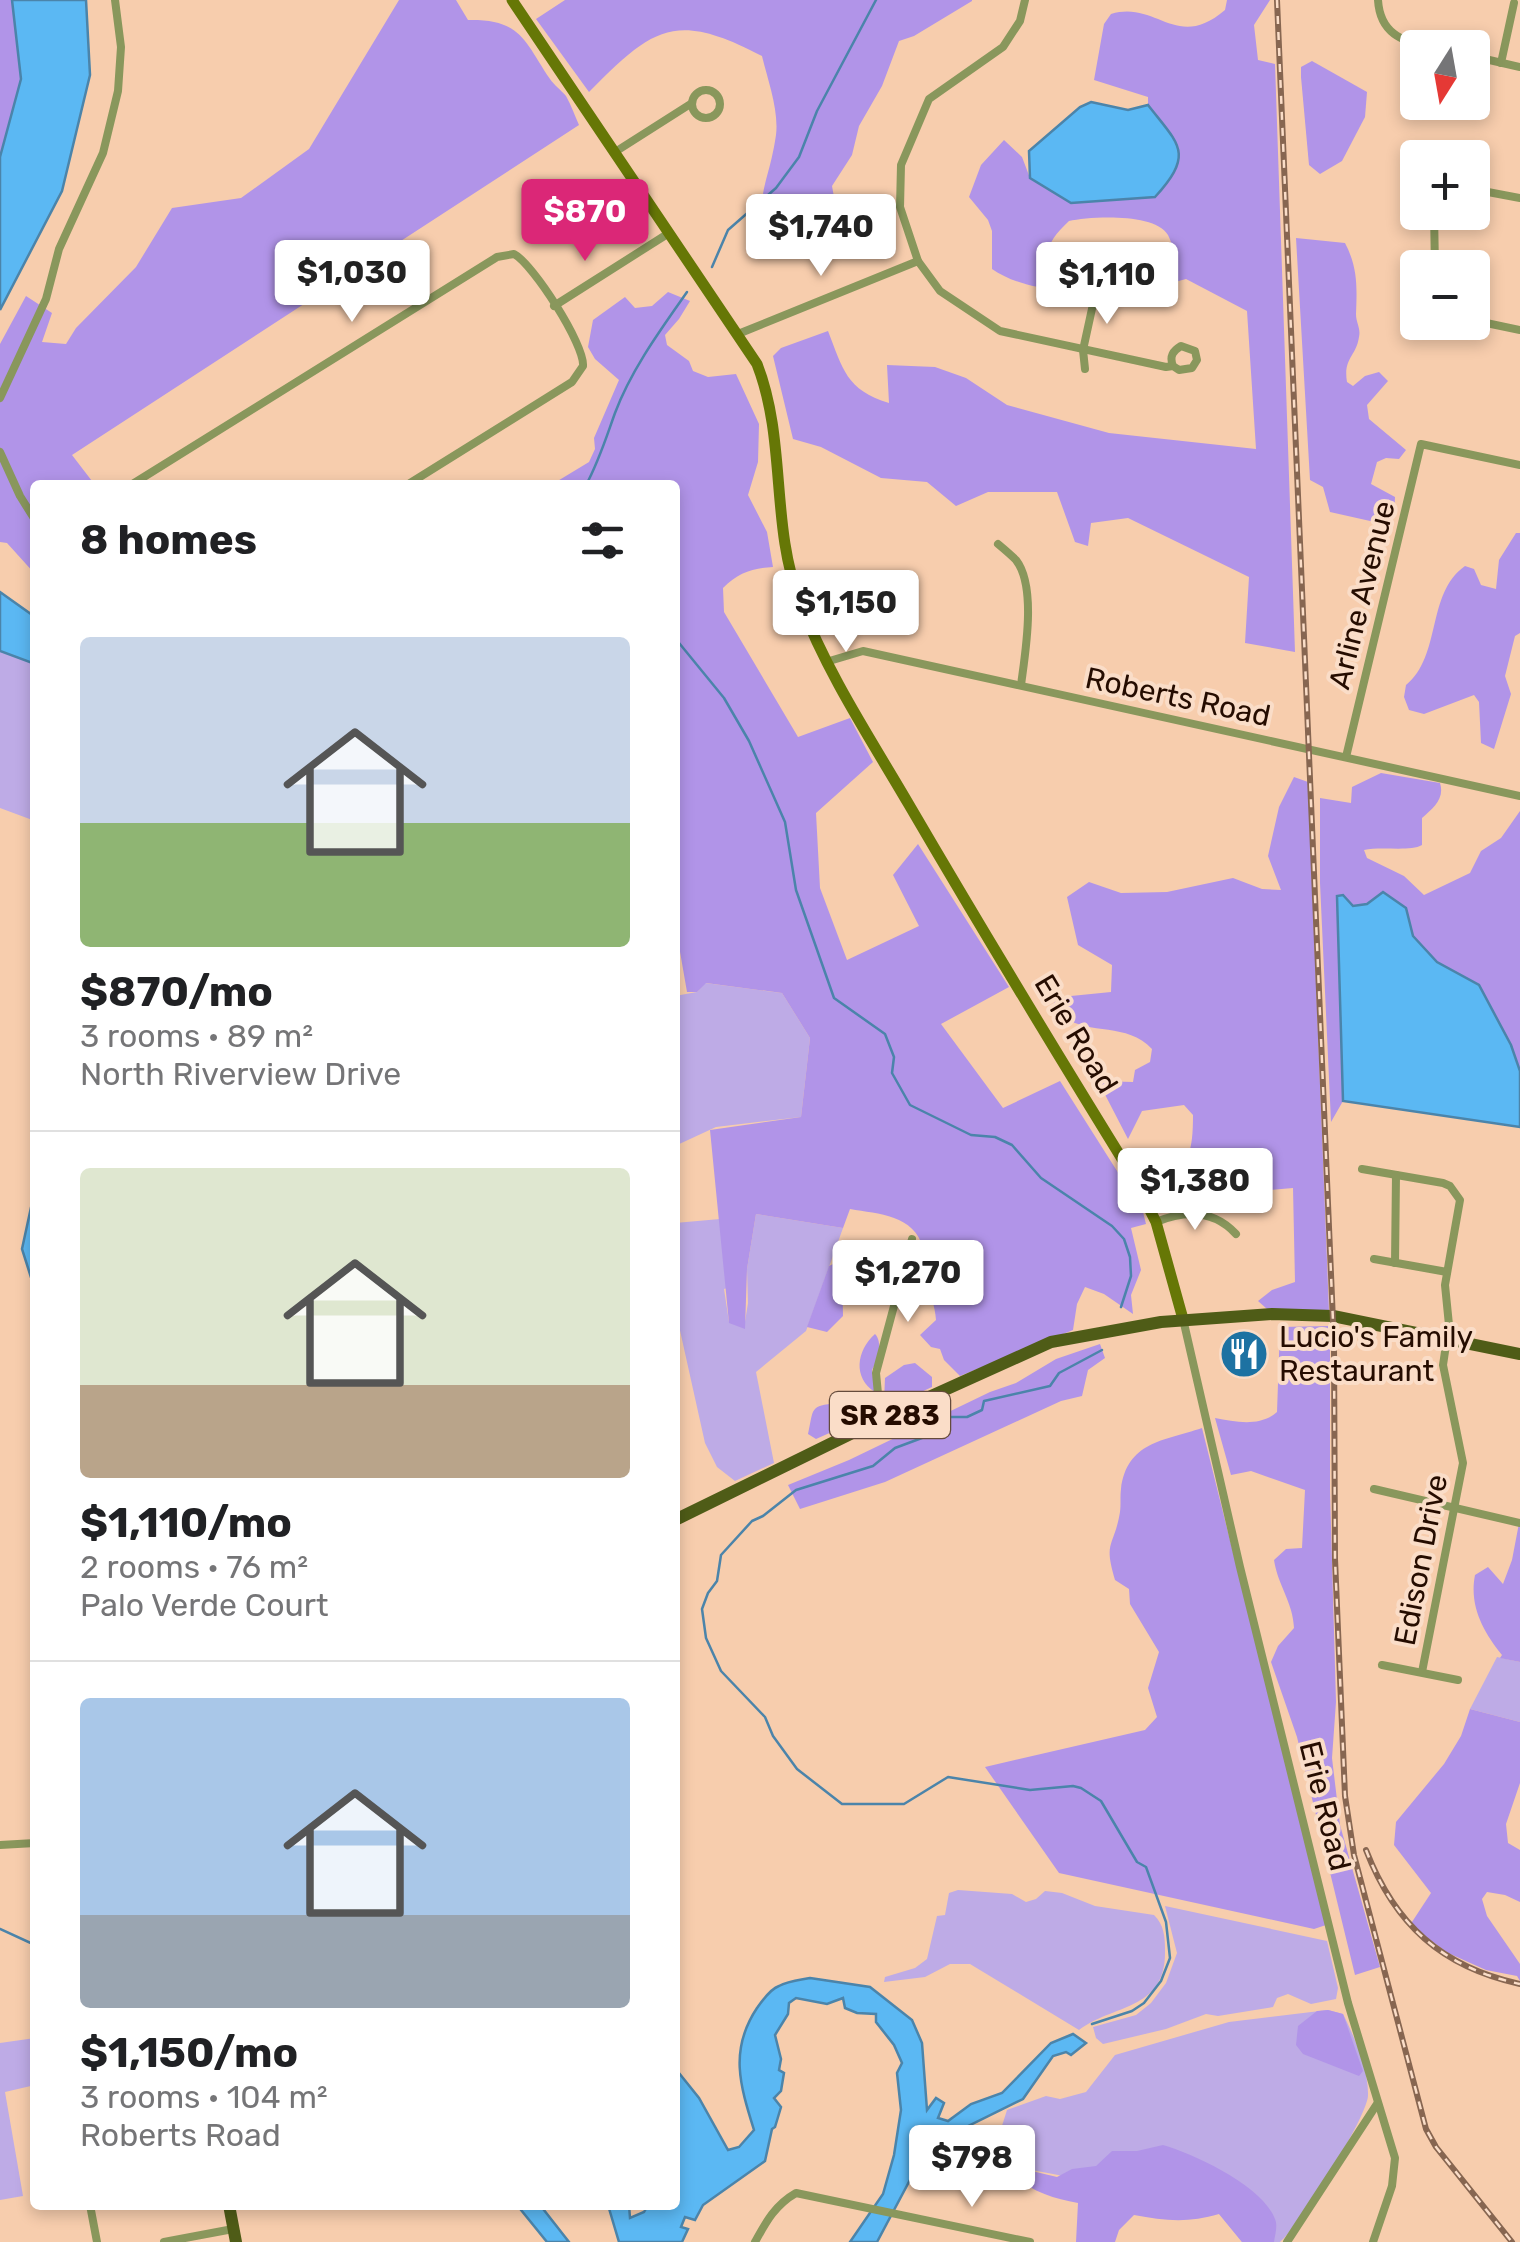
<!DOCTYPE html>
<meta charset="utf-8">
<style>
body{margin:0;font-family:Rubik,sans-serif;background:#f6f6f6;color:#202124;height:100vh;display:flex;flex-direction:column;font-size:38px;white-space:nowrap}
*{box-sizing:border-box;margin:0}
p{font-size:32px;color:#757577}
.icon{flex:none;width:55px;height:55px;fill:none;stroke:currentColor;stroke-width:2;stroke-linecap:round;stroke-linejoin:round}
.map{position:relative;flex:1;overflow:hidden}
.panel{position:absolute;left:30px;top:480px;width:650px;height:1730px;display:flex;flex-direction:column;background:#fff;border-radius:10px;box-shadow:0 5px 15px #0003}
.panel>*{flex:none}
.needle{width:65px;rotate:191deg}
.controls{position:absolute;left:1400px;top:30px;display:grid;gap:20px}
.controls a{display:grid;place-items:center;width:90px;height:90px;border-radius:10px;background:#fff;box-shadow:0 5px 15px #0003;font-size:50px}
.price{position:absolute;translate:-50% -85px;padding:0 22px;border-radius:10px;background:#fff;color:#222;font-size:32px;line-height:65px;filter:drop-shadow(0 2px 5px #0008)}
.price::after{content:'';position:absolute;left:50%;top:60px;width:30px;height:22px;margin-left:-15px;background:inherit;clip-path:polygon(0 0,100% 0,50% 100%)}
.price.on{background:#db2777;color:#fff}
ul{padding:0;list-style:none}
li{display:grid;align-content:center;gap:20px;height:530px;padding:0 50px}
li+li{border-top:2px solid #e0e0e0}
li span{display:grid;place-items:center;height:310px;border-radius:10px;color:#555}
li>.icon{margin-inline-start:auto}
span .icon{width:180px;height:180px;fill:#fffc;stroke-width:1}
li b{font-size:42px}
h2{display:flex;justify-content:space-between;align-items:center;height:120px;padding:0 50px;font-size:42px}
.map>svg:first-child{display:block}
.green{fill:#beabe6}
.forest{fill:#b194e8}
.water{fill:#5bb8f3;stroke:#4b84aa;stroke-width:2.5}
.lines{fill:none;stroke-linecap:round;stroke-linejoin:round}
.stream{stroke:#4b84aa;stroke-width:2.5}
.street{stroke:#89975c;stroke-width:8}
.secondary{stroke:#667706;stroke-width:11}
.primary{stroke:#4f5c17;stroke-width:12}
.rail-casing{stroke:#876651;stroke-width:6}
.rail{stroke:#faddc8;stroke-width:2.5;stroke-dasharray:8;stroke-linecap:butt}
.labels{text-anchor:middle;stroke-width:8;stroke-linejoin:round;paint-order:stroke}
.shield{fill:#faddc8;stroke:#654b3c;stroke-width:2.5}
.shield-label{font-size:28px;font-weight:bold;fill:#250c00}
.street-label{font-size:30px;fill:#250c00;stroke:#faddc8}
.poi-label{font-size:30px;fill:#250c00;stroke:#faddc8;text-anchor:start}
</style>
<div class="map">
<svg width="1520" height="2242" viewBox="0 0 1520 2242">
<rect width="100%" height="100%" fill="#f7cdad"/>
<g class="green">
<path d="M 0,651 L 35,664 L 35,821 L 0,808 Z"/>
<path d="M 705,983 L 782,993 L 810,1038 L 801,1117 L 716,1127 L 675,1146 L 675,996 L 697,992 Z"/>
<path d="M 756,1214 L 843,1228 L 806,1331 L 756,1372 L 774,1463 L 735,1481 L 717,1467 L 705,1443 L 675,1308 L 675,1223 L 720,1219 L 727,1288 L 724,1289 L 729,1322 L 744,1328 L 748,1303 L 747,1269 Z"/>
<path d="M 1497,1657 L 1520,1662 L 1520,1722 L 1470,1709 Z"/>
<path d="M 958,1890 L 1012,1894 L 1026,1902 L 1036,1899 L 1045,1891 L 1062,1893 L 1095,1906 L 1154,1915 C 1164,1925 1165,1936 1165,1951 C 1166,2011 1112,2004 1079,2030 L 970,1964 L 950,1964 L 925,1977 L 884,1982 L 885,1977 L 915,1968 L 927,1959 L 937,1916 L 945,1915 L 949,1893 Z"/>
<path d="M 1165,1906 L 1327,1941 L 1338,1988 L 1336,1999 L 1311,2004 L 1288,1994 L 1277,1998 L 1273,2007 L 1218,2016 L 1206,2014 L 1166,2029 L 1103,2044 L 1096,2038 L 1093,2027 L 1136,2015 L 1151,2003 L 1166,1983 L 1177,1953 Z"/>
<path d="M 1328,2010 L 1343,2014 C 1354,2036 1369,2070 1368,2096 C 1366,2119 1299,2227 1280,2242 L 1242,2242 L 1211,2204 L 1006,2165 L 993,2174 L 952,2158 L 956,2144 L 1001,2129 L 1007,2110 L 1046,2096 L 1060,2099 L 1086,2092 L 1115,2055 L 1229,2022 Z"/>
<path d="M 35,2038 L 35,2085 L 5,2092 L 23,2196 L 0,2200 L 0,2043 Z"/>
</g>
<g class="forest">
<path d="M 0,0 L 12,0 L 21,79 L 0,157 Z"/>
<path d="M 399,0 L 456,0 L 468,20 C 521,19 524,40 550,79 C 554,85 561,90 566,96 C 571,105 575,116 579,125 L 72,455 L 95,485 L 35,485 L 35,574 L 7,543 L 0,542 L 0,344 L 26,296 L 52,313 L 42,342 L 66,344 L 76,328 L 136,267 L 172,208 L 241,198 L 309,149 Z"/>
<path d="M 565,0 L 972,0 L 972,1 L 914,36 L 899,41 L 882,86 L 859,126 L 852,155 L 832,186 L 838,219 L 782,258 C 748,196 767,196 776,135 C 779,110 768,81 762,56 C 676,11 654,26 589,92 L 536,19 Z"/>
<path d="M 1227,0 L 1270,0 L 1254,25 L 1258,60 L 1275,64 L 1295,652 L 1245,643 L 1249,577 L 1128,518 L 1091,523 L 1088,546 L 1075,542 L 1057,492 L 988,492 L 956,506 L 927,482 L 881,478 L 821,447 L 793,439 L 773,356 L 781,348 L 828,331 C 843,369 846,390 889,403 L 887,365 L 935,367 L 966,378 L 1007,405 L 1109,433 L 1256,449 L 1247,311 L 1186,279 L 1175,282 C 1175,268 1175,248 1168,235 C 1156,213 1091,216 1069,221 C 1044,244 1039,261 1070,279 L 1069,289 C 1044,291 1012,283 992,269 L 992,231 L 988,220 L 969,197 L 981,165 L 1004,140 L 1022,157 L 1030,178 L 1159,119 L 1148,105 L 1148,97 L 1094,80 L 1104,24 L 1111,14 C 1157,0 1176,52 1225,10 Z"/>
<path d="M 1312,61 L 1367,92 L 1365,117 L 1342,161 L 1320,174 L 1309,165 L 1301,77 L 1301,67 Z"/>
<path d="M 1296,238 L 1345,243 C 1358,268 1357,287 1356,314 C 1356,323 1361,328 1359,337 C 1356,357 1343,358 1347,382 L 1353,386 L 1365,376 L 1379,372 L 1388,381 L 1367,405 L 1369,419 L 1406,450 L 1399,459 L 1386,458 L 1377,462 L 1371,484 L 1395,497 L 1394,516 L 1388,525 L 1330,512 L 1323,487 L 1310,480 Z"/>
<path d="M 668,292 L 690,301 L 679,319 L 665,335 L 667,345 L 689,361 L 693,371 L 708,377 L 736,374 L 759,424 L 758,462 L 748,495 L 767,532 L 773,567 C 752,568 738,573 723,588 L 724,612 L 798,737 L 850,718 L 873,762 L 816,813 L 820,888 L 847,960 L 919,926 L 893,875 L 918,844 L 1009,987 L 941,1024 L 1003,1108 L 1060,1081 L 1143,1212 L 1146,1224 L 1131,1228 L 1141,1270 L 1131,1295 L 1133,1314 L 1104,1294 L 1085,1287 L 1077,1304 L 1073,1330 L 960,1376 L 944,1360 L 940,1349 L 931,1347 L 920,1335 L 936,1320 C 935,1305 930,1295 927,1281 C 925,1270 926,1259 923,1248 C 914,1215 879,1214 850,1209 L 843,1228 L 756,1214 L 747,1269 L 745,1329 L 729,1323 L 710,1130 L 801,1117 L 810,1038 L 782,993 L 706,983 L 697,992 L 687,992 L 675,923 L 675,485 L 551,485 L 589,462 L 595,449 L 594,438 L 619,380 L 595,359 L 588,347 L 593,320 L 625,297 L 635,308 L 652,306 Z"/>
<path d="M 1516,533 L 1520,533 L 1520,633 L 1515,636 L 1505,676 L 1511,694 L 1494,749 L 1481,743 L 1479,702 L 1474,695 L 1424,714 L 1409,710 L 1404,697 L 1406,685 C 1442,656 1426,593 1465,566 L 1474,569 L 1481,585 L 1496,589 L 1499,560 Z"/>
<path d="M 1381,773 L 1440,783 C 1445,799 1433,808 1422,818 L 1422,845 C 1410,852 1381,846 1364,850 L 1367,858 L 1404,876 L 1424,895 L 1470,873 L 1481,851 L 1501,838 L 1520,811 L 1520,1071 L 1511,1045 L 1479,985 L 1437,962 L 1413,936 L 1405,908 L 1353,906 L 1343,896 L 1338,896 L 1343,1101 L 1331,1122 L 1320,883 L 1320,798 L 1351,803 L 1352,787 Z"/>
<path d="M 1294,777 L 1308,782 L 1329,1311 L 1267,1309 L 1258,1301 L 1272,1290 L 1295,1282 L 1293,1188 L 1212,1195 L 1176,1187 L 1177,1207 L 1168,1201 L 1164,1191 C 1189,1165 1193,1151 1193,1115 L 1184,1105 L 1142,1111 L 1128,1139 L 1098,1081 L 1133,1082 L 1135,1070 L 1150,1062 L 1152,1049 C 1123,1018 1082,1041 1050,1006 L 1061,997 L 1111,992 L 1112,965 L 1078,945 L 1067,897 L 1089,882 L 1121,893 L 1167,892 L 1233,878 L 1262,889 L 1281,890 L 1268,856 L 1279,807 Z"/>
<path d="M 835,1263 L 842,1268 L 843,1316 L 827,1332 L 807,1327 L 829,1266 Z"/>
<path d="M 1330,1326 L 1330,1491 L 1336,1702 L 1332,1758 L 1340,1825 L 1380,1967 L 1355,1975 L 1297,1737 L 1271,1662 L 1278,1646 L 1294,1628 C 1293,1602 1278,1586 1274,1560 L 1286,1549 L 1302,1548 L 1305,1490 L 1251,1471 L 1231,1475 L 1215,1418 C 1236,1422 1260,1427 1277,1412 L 1280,1327 Z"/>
<path d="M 875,1334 C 883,1342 878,1360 872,1370 L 875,1392 C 853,1378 856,1351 875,1334 Z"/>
<path d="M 1100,1344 L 1105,1358 L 1088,1370 L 1082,1396 L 1061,1401 L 885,1482 L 800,1509 L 788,1485 L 849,1460 L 990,1392 L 1016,1383 L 1056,1359 Z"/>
<path d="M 915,1363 L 932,1377 L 932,1387 L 891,1406 L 884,1402 L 885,1378 L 904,1365 Z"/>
<path d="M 862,1396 L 875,1403 L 876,1409 L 872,1414 L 816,1439 L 808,1434 C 814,1408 809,1406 837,1403 C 845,1402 854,1397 862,1396 Z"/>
<path d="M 1202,1428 L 1326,1925 L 1314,1929 L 1059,1873 L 985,1767 L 1145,1730 L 1157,1717 L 1148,1688 L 1159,1652 L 1130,1604 L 1129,1589 L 1115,1580 C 1103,1540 1114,1548 1120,1512 C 1121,1505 1120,1496 1121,1489 C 1127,1442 1163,1441 1202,1428 Z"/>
<path d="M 1520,1518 L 1520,1662 L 1500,1658 L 1502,1655 C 1483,1631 1469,1606 1475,1575 L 1488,1567 L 1503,1584 L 1512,1560 Z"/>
<path d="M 1470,1709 L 1520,1722 L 1520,1783 L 1506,1824 L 1508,1843 L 1520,1850 L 1520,1902 L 1505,1895 L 1487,1892 L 1482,1899 L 1487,1916 L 1520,1964 L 1520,1981 L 1517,1976 L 1486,1970 L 1448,1953 L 1410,1925 L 1431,1893 L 1394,1845 L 1396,1822 L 1444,1764 L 1461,1736 Z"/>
<path d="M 1328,2010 L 1343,2014 L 1363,2071 L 1359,2076 L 1303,2054 L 1296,2045 L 1298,2026 L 1317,2011 Z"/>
<path d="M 1163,2145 C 1194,2154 1263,2186 1275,2219 C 1278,2226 1275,2234 1274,2242 L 1242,2242 L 1219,2214 C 1189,2223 1165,2221 1134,2215 L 1119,2230 L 1115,2242 L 1076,2242 L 1078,2203 C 1050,2198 1022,2189 1006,2165 L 1057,2177 L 1072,2169 L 1096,2166 L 1112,2151 L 1137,2151 Z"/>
</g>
<g class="water">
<path d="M 12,0 L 86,0 L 90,75 L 62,191 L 0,310 L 0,157 L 21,79 Z"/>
<path d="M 1091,102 L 1128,110 L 1148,105 C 1179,145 1195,153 1155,197 L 1071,203 L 1030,178 L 1029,151 L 1080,107 Z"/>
<path d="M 0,592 L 35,617 L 35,664 L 0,651 Z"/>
<path d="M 1383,892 L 1406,908 L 1413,936 L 1437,962 L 1479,985 L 1511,1045 L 1520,1071 L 1520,1127 L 1343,1101 L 1337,896 L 1343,895 L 1353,906 L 1367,904 Z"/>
<path d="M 35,1189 L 35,1290 L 22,1249 Z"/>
<path d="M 810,1978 L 870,1987 L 912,2020 L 922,2043 L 927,2110 L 936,2098 L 944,2103 L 938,2118 L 948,2121 L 971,2104 L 1002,2093 L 1051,2043 L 1073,2034 L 1086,2043 L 1071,2055 L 1066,2052 L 1053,2056 L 1023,2099 L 928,2146 L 877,2242 L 850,2242 L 883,2194 L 894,2155 L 901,2110 L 897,2073 L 902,2063 L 894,2045 L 876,2022 L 876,2014 L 857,2013 L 845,2008 L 843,1998 L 827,2004 L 796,1998 L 789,2003 L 788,2014 L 775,2035 L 781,2059 L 779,2070 L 784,2073 L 781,2091 L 774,2098 L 781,2107 L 775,2127 L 772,2129 L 765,2161 L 703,2205 L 695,2220 L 685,2217 L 681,2227 L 688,2229 L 682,2242 L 619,2242 L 608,2205 L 629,2205 L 630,2218 L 644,2212 L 648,2205 L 675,2205 L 675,2068 L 699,2098 L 728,2150 L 739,2147 L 754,2130 C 740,2085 729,2050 757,2008 C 762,2001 770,1989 779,1986 C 788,1981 800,1980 810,1978 Z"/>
<path d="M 517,2205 L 540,2205 L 569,2242 L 547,2242 Z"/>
</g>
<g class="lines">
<g class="stream">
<path d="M 712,267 L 728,230 L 776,188 L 799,157 L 817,111 L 876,0"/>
<path d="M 586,485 C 599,461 606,438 615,413 C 631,370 661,329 687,292"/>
<path d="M 675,638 L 724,698 L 749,741 L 785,822 L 796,890 L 834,998 L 885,1034 L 894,1057 L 892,1073 L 910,1105 L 971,1135 L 995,1137 L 1012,1145 L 1041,1178 L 1112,1226 L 1124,1239 L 1130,1257 L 1131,1276 L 1121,1307"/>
<path d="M 0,1929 L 35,1945"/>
<path d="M 1092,2024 L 1132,2011 L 1144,2003 L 1161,1981 L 1170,1958 L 1166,1922 L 1146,1867 L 1137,1862 L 1101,1801 L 1081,1788 L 1073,1786 L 1030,1790 L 948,1777 L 904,1804 L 842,1804 L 797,1769 L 773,1736 L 765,1717 L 721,1671 L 706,1638 L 702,1609 L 708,1593 L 717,1581 L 721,1555 L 752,1521 L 763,1516 L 796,1490 L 873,1466 L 895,1448 L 938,1432 L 950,1417 L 967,1417 L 982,1410 L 984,1401 L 1050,1386 L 1059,1373 L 1102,1350"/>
</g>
<g class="street">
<path d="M 1025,0 L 1020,21 L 1003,47 L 929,99 L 901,165 L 900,207 L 918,261 L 940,291 L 1000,331 L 1166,367 L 1173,366 L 1179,370 L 1192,368 L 1197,360 L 1195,351 L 1181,346 C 1173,351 1169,356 1173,366"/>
<path d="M 1378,0 C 1380,33 1401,41 1431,48"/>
<path d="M 1472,56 L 1520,67"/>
<path d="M 1501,63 L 1514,3"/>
<circle cx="706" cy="104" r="14"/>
<path d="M 615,152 L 692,103"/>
<path d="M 1472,189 L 1520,198"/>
<path d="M 1434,212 L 1435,268"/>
<circle cx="1098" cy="282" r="14"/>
<path d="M 554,306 L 669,233"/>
<path d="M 1472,320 L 1520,330"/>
<path d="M 738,334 L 918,261"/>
<path d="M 1085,369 L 1083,350 L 1095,295"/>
<path d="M 0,398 L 46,299 L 59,249 L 103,153 L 118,91 L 121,47 L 115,0"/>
<path d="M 0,452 L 20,496 L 35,520"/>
<path d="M 131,485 L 497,257 L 514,254 C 533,264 585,345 583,366 L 572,382 L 407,485"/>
<path d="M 998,544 C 1004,549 1011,555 1016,560 C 1037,587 1025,654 1021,685"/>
<path d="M 826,662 L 863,651 L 1520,796"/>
<path d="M 1346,757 L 1421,444 L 1520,465"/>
<path d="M 1362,1169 L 1443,1183 L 1450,1186 L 1460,1200 L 1445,1285 L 1449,1325 L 1443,1365 L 1463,1463 L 1422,1672"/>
<path d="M 1156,1222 C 1185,1210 1214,1210 1236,1234"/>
<path d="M 1374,1259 L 1447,1272"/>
<path d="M 1395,1263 L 1396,1175"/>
<path d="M 1183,1319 L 1240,1567 L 1348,2003 L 1395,2158 L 1392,2186 L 1373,2242"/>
<path d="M 887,1416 L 878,1394 L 876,1373 L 912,1239"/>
<path d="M 1374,1489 L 1520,1523"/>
<path d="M 1382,1665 L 1458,1680"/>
<path d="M 0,1845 L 35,1843"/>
<path d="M 90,2205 L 97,2242"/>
<path d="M 164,2242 L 233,2229"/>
<path d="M 755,2242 C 766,2222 775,2205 796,2193 L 1030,2242"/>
<path d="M 1287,2242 L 1377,2104"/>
</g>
<path class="secondary" d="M 512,0 L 757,364 C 787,441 770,525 800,602 C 827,673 870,738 908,803 C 981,928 1056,1052 1132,1175 L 1156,1222 L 1183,1319"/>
<g class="primary">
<path d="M 675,1520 L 887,1416 L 1051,1342 L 1161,1322 L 1272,1314 L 1333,1316 L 1520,1354"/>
<path d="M 229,2205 L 236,2242"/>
</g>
<g class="rail-casing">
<g id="rail">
<path d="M 1277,0 L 1334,1345 L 1335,1559 L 1345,1796 L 1354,1855 L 1426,2129 L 1436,2147 L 1512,2242"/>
<path d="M 1366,1850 C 1395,1925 1442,1967 1520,1984"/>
</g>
</g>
<use href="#rail" class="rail"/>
</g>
<defs>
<g id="restaurant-disc" transform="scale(2.5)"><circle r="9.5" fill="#1d72a2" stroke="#faddc8"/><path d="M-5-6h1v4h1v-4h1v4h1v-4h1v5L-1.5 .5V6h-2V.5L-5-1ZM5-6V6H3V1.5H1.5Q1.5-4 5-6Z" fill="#fff"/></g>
</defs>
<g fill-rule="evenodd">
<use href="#restaurant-disc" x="1244" y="1354"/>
</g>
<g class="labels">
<rect class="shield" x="830" y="1392" width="120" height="46" rx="8"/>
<g class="shield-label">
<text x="890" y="1425">SR 283</text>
</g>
<g class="street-label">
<text transform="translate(1362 595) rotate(-76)" y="10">Arline Avenue</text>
<text transform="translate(1178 697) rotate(12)" y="10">Roberts Road</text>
<text transform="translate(1076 1034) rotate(59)" y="10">Erie Road</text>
<text transform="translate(1421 1560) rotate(-79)" y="10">Edison Drive</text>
<text transform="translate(1325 1806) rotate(76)" y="10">Erie Road</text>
</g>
<g class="poi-label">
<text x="1279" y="1347">Lucio's Family<tspan x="1279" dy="34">Restaurant</tspan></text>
</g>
</g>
</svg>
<div class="controls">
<a><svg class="needle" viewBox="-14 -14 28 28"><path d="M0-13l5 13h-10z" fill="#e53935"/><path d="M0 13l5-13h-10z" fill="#757577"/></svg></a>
<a>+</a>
<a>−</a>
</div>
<b class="price on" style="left:585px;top:264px">$870</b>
<b class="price" style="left:821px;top:279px">$1,740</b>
<b class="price" style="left:352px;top:325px">$1,030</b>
<b class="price" style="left:1107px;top:327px">$1,110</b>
<b class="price" style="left:846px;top:655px">$1,150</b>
<b class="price" style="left:1195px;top:1233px">$1,380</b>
<b class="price" style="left:908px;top:1325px">$1,270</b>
<b class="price" style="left:972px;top:2210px">$798</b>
<section class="panel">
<h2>8 homes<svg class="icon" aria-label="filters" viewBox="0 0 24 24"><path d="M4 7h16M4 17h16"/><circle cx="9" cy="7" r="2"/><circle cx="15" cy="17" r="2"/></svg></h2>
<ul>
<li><span style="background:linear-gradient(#c9d6e8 60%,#8fb573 0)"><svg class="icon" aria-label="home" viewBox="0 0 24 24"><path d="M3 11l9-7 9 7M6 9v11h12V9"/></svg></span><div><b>$870/mo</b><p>3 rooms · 89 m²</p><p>North Riverview Drive</p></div></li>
<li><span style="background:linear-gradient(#dfe7d0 70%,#b9a48a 0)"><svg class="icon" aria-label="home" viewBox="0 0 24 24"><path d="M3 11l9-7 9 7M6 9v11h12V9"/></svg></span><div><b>$1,110/mo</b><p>2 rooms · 76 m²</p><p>Palo Verde Court</p></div></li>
<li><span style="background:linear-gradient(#a9c7e8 70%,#9aa5b1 0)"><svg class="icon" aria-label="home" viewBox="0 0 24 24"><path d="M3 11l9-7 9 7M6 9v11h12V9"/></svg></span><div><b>$1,150/mo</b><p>3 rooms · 104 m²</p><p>Roberts Road</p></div></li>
</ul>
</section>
</div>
